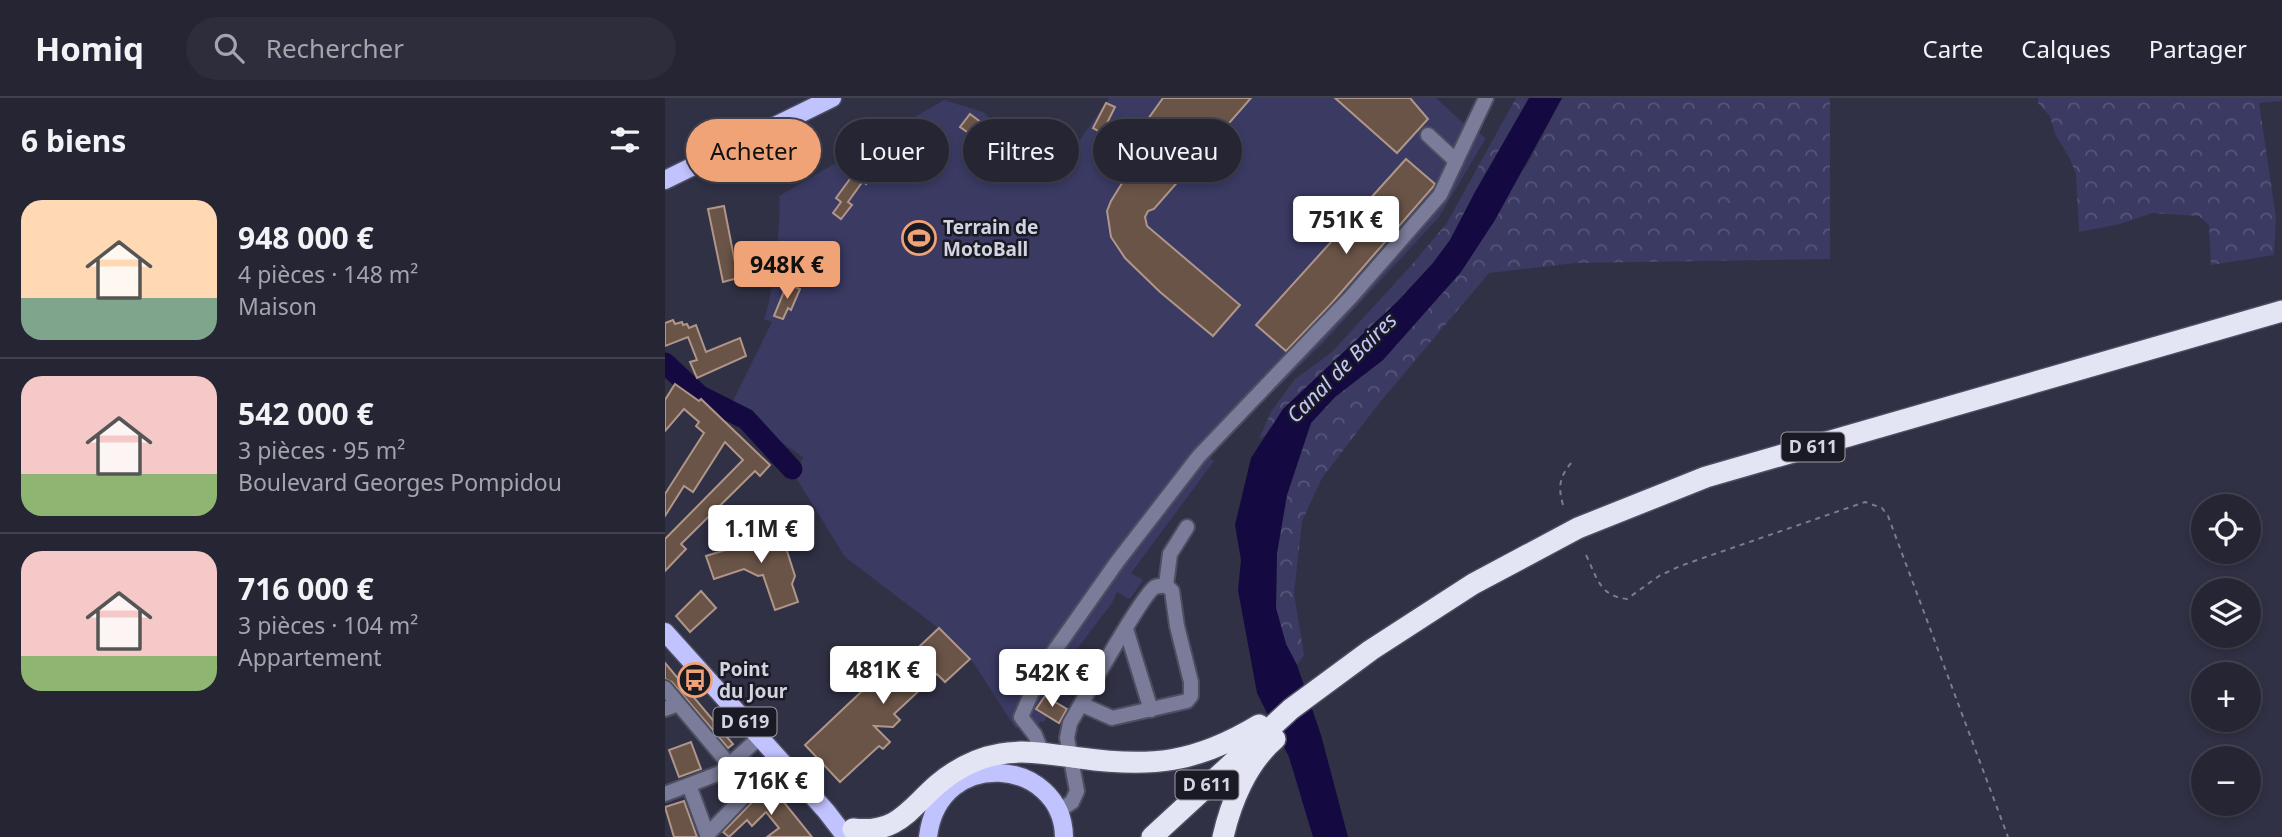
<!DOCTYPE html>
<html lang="fr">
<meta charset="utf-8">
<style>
body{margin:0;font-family:"Noto Sans",sans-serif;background:#2d2d3c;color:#f1f3f6;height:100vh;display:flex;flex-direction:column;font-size:26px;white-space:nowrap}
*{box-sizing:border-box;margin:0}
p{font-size:23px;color:#a3a5ac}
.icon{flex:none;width:38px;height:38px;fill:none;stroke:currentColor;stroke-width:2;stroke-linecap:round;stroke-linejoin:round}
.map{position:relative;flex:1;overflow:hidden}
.drawer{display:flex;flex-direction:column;background:#252534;width:665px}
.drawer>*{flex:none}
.hud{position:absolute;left:21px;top:21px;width:665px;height:63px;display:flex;gap:14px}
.fabs{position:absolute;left:1526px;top:396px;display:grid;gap:14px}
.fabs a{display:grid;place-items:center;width:70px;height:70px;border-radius:50%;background:#252534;box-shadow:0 4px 10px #0003,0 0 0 2px #42424f;font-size:35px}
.price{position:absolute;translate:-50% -60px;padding:0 16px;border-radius:7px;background:#fff;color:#222;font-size:23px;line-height:46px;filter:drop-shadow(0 2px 4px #0008)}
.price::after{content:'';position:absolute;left:50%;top:42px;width:21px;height:16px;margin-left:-10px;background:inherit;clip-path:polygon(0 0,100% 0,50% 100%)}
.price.selected{background:#efa377;color:#111}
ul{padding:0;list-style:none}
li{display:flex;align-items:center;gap:21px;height:175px;padding:0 21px}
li+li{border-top:2px solid #42424f}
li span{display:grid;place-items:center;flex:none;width:196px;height:140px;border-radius:21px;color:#555}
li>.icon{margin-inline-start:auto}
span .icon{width:84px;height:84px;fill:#fffc;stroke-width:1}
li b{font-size:30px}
h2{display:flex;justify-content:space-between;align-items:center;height:84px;padding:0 21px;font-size:30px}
.chip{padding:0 24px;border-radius:32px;background:#252534;box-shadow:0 4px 10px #0003,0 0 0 2px #42424f;font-size:24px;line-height:63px}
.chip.selected{background:#efa377;color:#111}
header{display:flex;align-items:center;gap:42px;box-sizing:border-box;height:98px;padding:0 35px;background:#252534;border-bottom:2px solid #42424f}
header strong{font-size:33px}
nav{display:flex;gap:38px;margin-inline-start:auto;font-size:24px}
.search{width:490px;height:63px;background:#2d2d3c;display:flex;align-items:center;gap:18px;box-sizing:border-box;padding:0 24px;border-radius:38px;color:#a3a5ac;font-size:26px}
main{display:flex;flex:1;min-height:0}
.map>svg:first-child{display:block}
.green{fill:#3a3a63}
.forest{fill:url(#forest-crowns)}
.water{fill:#150941}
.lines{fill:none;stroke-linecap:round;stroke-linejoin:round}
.river{stroke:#150941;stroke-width:21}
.building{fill:#6a5447;stroke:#af9688;stroke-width:2}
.minor-casing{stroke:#4e4e62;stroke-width:18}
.major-casing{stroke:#4e4e62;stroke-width:21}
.highway-casing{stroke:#4e4e62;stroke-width:24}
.path{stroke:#7c7c8e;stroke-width:2;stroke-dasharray:5 5;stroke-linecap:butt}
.minor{stroke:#7a7c99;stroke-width:14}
.major{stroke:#c1c3ff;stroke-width:18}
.highway{stroke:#e4e5f4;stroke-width:21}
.labels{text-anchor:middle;stroke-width:5;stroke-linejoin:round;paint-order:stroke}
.shield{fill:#1a1a24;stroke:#9c9ca8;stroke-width:2}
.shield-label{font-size:18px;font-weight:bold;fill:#d3d4e1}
.poi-label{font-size:19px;font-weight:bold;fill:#d3d4e1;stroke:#1a1a24;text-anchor:start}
.water-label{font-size:21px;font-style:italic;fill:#c4c6fd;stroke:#1a1a24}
</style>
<header>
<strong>Homiq</strong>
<div class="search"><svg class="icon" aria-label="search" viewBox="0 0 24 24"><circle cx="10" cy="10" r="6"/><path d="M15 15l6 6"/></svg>Rechercher</div>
<nav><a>Carte</a><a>Calques</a><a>Partager</a></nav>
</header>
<main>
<section class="drawer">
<h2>6 biens<svg class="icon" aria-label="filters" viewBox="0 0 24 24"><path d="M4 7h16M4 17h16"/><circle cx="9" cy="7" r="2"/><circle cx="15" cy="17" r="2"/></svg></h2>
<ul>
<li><span style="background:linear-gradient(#ffd9b3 70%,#7fa58c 0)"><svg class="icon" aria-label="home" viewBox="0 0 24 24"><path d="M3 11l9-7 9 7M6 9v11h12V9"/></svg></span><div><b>948 000 €</b><p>4 pièces · 148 m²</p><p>Maison</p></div></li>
<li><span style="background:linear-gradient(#f6c9c9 70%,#8fb573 0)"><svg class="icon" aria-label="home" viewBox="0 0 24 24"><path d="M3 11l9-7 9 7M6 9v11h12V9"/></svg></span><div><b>542 000 €</b><p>3 pièces · 95 m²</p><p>Boulevard Georges Pompidou</p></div></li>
<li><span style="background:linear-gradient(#f6c9c9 75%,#8fb573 0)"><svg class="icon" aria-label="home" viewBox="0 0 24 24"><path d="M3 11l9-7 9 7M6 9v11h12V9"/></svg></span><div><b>716 000 €</b><p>3 pièces · 104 m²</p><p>Appartement</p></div></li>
</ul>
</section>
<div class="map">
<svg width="1617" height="739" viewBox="0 0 1617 739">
<defs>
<pattern id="forest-crowns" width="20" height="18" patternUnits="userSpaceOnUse" patternTransform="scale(1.75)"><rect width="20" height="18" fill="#3a3a63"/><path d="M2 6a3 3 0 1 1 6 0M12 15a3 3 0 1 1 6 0" fill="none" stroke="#565679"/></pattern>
</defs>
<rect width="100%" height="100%" fill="#313146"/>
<path class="green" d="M 444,0 L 771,0 L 796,23 L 821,40 L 774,119 L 658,245 L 543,358 L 549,363 L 466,475 L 478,482 L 465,501 L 452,494 L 447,505 L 415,547 L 388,591 L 383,598 L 380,597 L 372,611 L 382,618 L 379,624 L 376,623 L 373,627 L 359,618 L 351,631 L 310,567 L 294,548 L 276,532 L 180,459 L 130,378 L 138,359 L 65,309 L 107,224 L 99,221 C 108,201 117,120 114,98 L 279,2 L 318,14 L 390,78 Z"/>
<g class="forest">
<path d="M 851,0 L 864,0 L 810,94 L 785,142 L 768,165 L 732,204 L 618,311 L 603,336 L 594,341 L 606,314 L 629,282 L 667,254 L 744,170 L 782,125 Z"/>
<path d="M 897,0 L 1165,0 L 1165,161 L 910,165 L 824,175 L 715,304 L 657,380 L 637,423 L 629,496 L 639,557 L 632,567 L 621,546 L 611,510 L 612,455 L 622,397 L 646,325 L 670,299 L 718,262 L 863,65 Z"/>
<path d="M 1373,0 L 1617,0 L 1617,3 L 1594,5 L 1611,120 L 1609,157 L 1546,167 L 1544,127 L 1534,118 L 1487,115 L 1455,126 L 1414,134 L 1411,76 L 1404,59 L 1390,36 L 1385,18 L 1373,5 Z"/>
</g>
<path class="water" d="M 864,0 L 897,0 L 830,122 L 796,174 L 718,262 L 670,299 L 646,325 L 622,397 L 612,455 L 611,510 L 621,546 L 632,567 L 656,637 L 683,739 L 648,739 L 624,659 L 592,595 L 573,492 L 576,462 L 570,427 L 586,360 L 618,311 L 732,204 L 768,165 L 785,142 L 810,94 Z"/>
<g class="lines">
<path class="river" d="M 0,265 L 35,298 L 81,321 L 127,371"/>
</g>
<g class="building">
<path d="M 498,0 L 586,0 L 489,111 L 483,113 L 480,119 L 482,128 L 575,207 L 548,238 L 495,194 L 460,160 L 446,139 L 442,113 L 446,103 L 490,32 L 478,28 Z"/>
<path d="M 670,0 L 745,0 L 763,21 L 732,55 Z"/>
<path d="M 441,5 L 450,9 L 437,35 L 428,30 Z"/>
<path d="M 305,16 L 317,25 L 308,38 L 295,29 Z"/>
<path d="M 741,61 L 770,86 L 768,89 L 666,206 L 621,253 L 591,227 Z"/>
<path d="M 203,65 L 212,72 L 201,86 L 198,83 L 183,104 L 187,107 L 176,121 L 168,115 L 176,104 L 171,100 L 190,74 L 194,78 Z"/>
<path d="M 59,108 L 73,180 L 58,184 L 43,111 Z"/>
<path d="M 122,186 L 135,191 L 126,212 L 123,210 L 118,221 L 109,218 Z"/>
<path d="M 8,222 L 10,226 L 17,224 L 18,227 L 22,226 L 24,230 L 31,227 L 41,254 L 75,240 L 81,258 L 32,280 L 25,264 L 32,262 L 23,239 L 0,248 L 0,225 Z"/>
<path d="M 10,286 L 34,303 L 36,301 L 105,367 L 95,378 L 90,373 L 16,446 L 21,451 L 0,473 L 0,441 L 78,362 L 60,344 L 28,394 L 19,388 L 0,418 L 0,396 L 39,335 L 31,328 L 34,324 L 19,311 L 0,333 L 0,302 Z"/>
<path d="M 114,428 L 130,478 L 127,486 L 133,504 L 110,512 L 98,477 L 93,478 L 79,471 L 49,481 L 41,458 L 93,442 L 91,436 Z"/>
<path d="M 36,493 L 51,510 L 25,534 L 11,518 Z"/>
<path d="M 274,530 L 305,561 L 280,584 L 272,576 L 229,616 L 235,622 L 228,629 L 209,628 L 225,644 L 218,651 L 214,648 L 175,684 L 140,647 L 213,578 L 218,583 Z"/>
<path d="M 0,565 L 68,646 L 63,650 L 7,584 L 0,581 Z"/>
<path d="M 380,598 L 402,611 L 394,625 L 371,611 Z"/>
<path d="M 26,644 L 36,671 L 14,679 L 4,652 Z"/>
<path d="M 109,692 L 147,739 L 102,739 L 114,730 L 101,714 L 87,728 L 82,722 L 64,739 L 58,734 L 97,694 L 102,699 Z"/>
<path d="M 19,703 L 32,739 L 9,739 L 0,709 Z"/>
</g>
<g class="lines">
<g class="minor-casing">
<g id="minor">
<path d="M 763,37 L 791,63 L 821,0"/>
<path d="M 501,487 L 505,456 L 522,429"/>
<path d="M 461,531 L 486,612"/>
<path d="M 0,590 L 58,659"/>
<path d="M 0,611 L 13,606"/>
<path d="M 378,657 L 370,637 L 356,619 L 378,569 L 452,464 L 534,358 L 686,199 L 775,97 L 791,63"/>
<path d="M 24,687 L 43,739"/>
<path d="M 0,696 L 55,675 L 94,640"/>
<path d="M 392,714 L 407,704 L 412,693 L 402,640 L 405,625 C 417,605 478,495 490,489 C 492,488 499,488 501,487 L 507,493 L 512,528 L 526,584 L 526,598 L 522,603 L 447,620 L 416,606"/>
<path d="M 42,737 L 90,687"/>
</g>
</g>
<g class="major-casing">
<g id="major">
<path d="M 0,82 L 167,0"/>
<path d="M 0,534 L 161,713 L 181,739"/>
<path d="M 263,739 C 274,647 398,660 399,739"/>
</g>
</g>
<g class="highway-casing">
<g id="highway">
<path d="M 188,731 C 233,736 244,711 273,686 C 291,671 311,660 335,656 C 360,651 390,657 415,660 C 486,670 531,665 594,627"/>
<path d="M 487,739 L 626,611 L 706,552 L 808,486 L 913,430 L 1041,379 L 1617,213"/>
<path d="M 558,739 C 566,704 582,665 610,641"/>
</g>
</g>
<g class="path">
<path d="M 898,407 C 893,389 894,379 907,364"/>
<path d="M 921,457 C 932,479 934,498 962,501 L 994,478 L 1015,468 L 1200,404 L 1217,410 L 1223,418 L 1343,739"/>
</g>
<use href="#minor" class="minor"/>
<use href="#major" class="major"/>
<use href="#highway" class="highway"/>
</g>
<defs>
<g id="stadium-ring" transform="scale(1.75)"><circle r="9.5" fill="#1a1a24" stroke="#efa377" stroke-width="1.5"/><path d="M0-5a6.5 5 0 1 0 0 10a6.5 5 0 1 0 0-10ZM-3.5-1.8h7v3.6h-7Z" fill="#efa377"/></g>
<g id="bus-ring" transform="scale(1.75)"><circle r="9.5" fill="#1a1a24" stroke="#efa377" stroke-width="1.5"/><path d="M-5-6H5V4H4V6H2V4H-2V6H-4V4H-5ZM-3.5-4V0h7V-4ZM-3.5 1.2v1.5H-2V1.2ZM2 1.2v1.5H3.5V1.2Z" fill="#efa377"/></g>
</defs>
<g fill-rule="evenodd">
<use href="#stadium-ring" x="254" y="140"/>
<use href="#bus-ring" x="30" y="582"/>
</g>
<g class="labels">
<g class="shield">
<rect x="1116.5" y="334.5" width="63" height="29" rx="5"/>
<rect x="48.5" y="609.5" width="63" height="29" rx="5"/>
<rect x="510.5" y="672.5" width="63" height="29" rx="5"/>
</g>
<g class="shield-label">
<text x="1148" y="355">D 611</text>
<text x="80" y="630">D 619</text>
<text x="542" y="693">D 611</text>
</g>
<g class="poi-label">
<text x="278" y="136">Terrain de<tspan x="278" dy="22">MotoBall</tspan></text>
<text x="54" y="578">Point<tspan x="54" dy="22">du Jour</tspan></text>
</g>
<g class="water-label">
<text transform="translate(677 270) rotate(-45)" y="7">Canal de Baires</text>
</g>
</g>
</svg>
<div class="fabs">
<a><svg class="icon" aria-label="locate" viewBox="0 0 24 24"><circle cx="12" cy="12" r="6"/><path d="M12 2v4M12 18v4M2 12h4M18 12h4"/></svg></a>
<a><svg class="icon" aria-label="layers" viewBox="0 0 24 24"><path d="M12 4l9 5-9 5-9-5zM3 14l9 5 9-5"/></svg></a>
<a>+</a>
<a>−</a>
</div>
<b class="price" style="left:681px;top:158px">751K €</b>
<b class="price selected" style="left:122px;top:203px">948K €</b>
<b class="price" style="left:96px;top:467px">1.1M €</b>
<b class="price" style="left:218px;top:608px">481K €</b>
<b class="price" style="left:387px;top:611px">542K €</b>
<b class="price" style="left:106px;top:719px">716K €</b>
<div class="hud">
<a class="chip selected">Acheter</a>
<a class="chip">Louer</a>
<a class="chip">Filtres</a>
<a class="chip">Nouveau</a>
</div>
</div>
</main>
